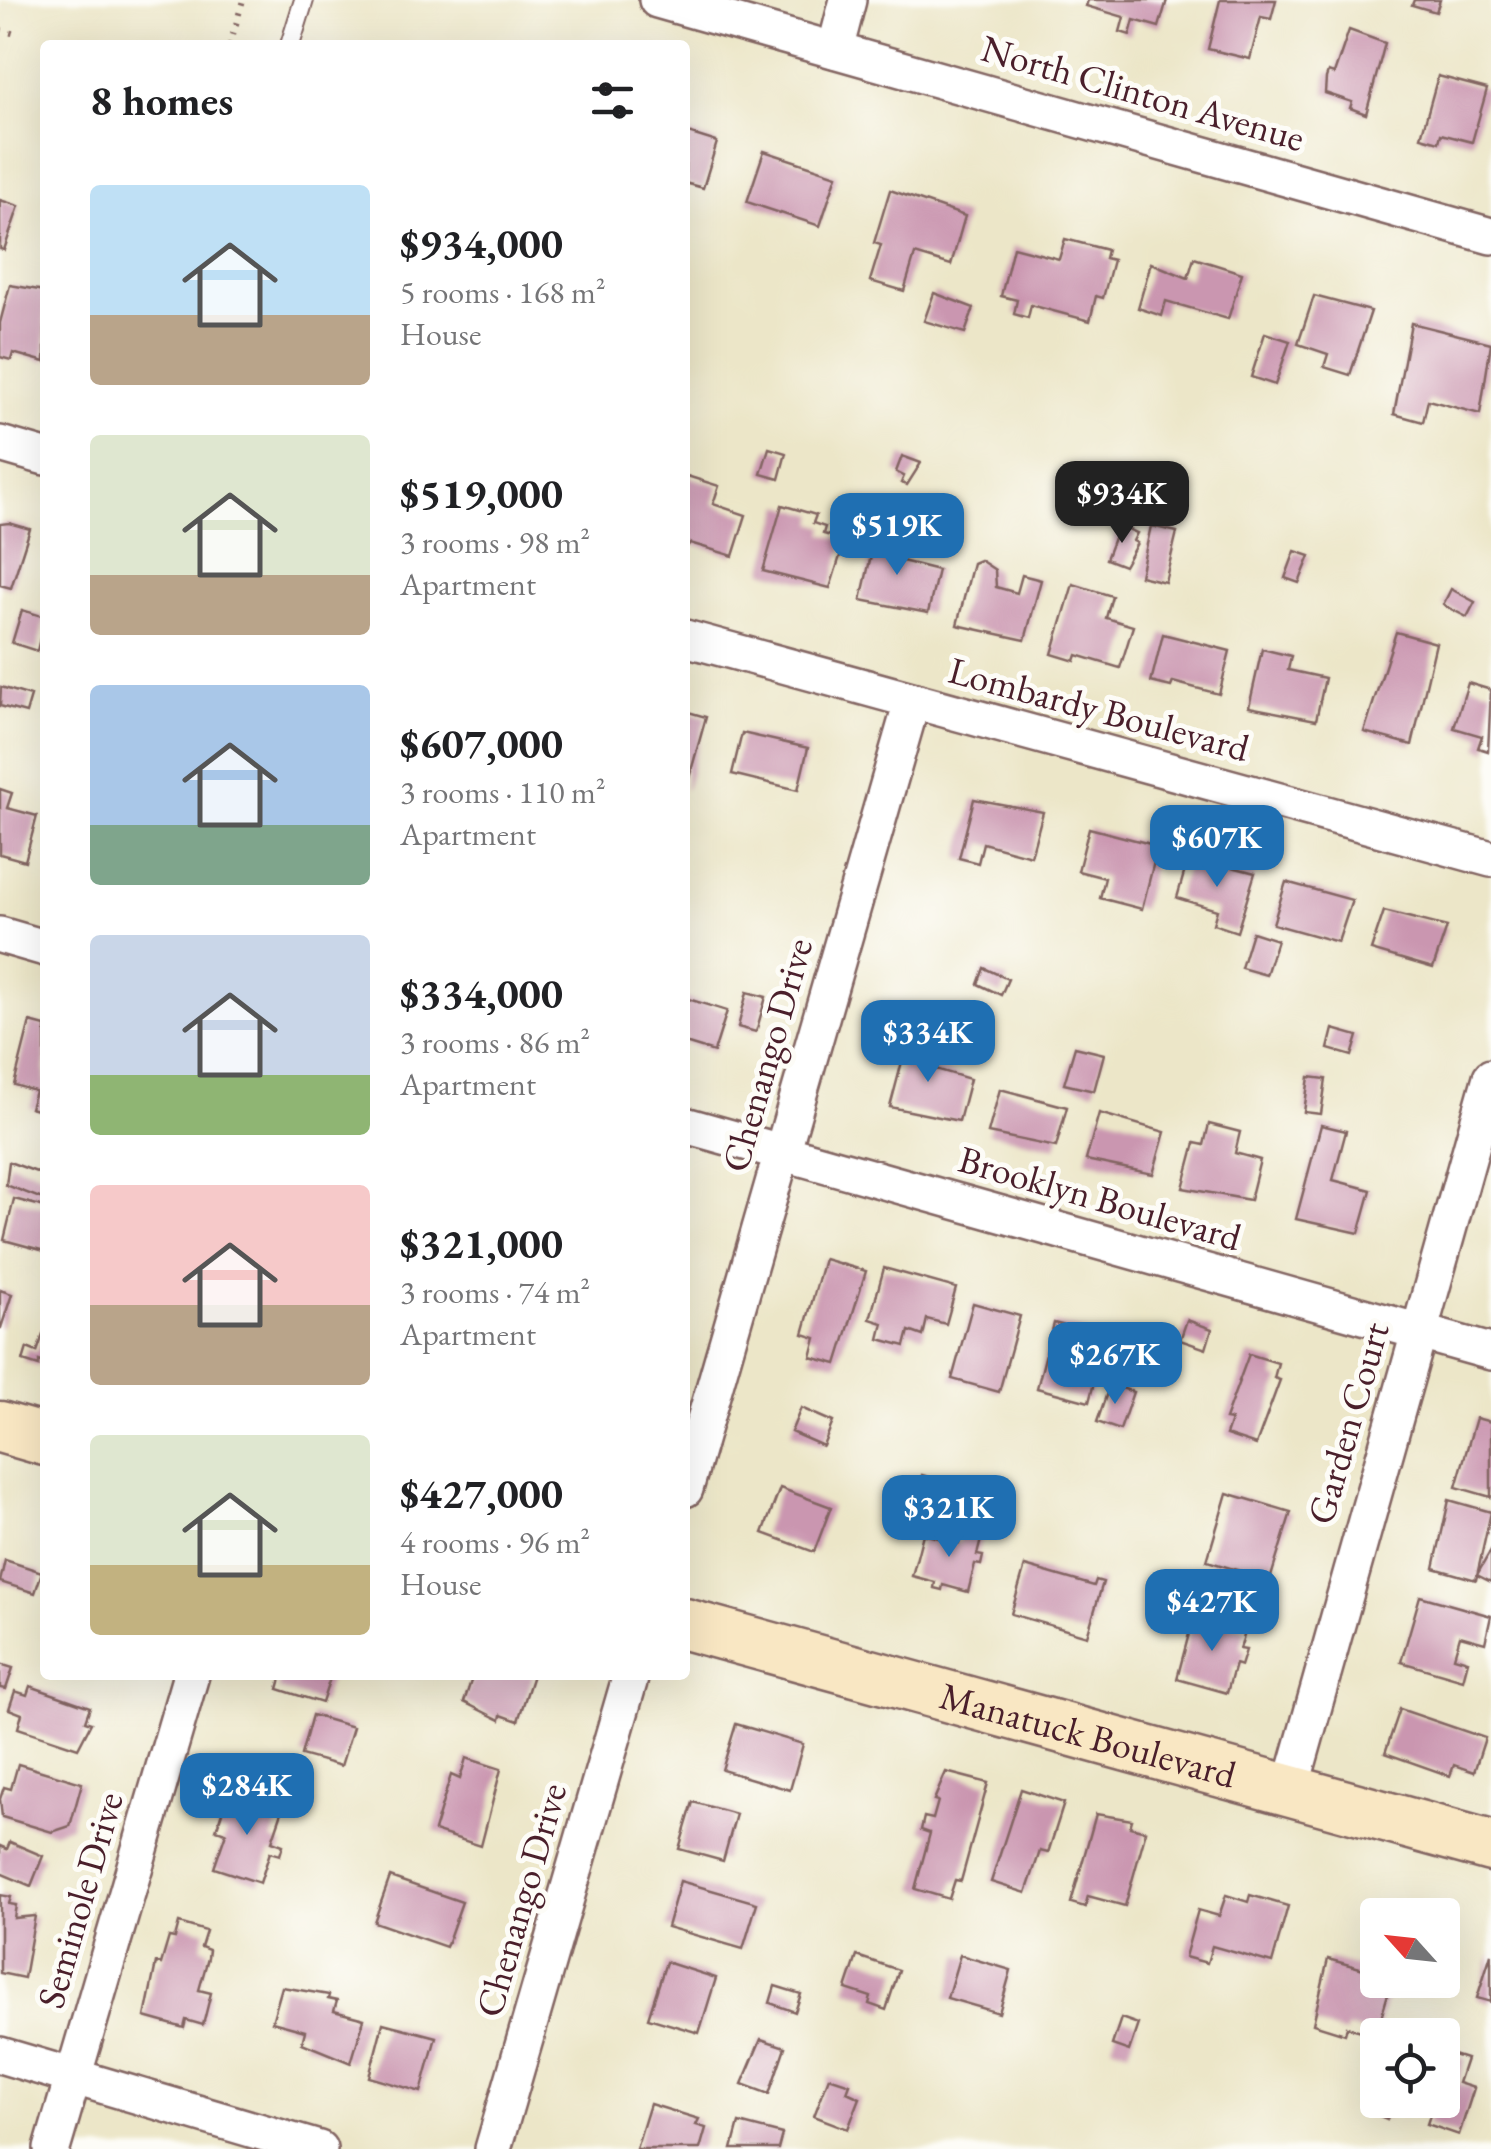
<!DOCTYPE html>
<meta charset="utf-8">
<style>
body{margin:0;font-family:"EB Garamond",serif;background:#f6f6f6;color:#202124;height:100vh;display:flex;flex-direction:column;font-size:38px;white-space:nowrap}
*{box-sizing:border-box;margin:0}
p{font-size:32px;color:#757577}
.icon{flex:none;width:55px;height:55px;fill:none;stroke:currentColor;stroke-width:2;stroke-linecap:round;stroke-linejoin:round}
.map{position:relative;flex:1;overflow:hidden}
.panel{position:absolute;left:40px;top:40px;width:650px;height:1640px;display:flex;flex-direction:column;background:#fff;border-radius:10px;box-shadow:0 10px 40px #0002}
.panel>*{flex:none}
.needle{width:65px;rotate:297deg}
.buttons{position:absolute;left:1360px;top:1898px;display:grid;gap:20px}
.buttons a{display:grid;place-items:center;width:100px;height:100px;border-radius:10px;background:#fff;box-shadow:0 10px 40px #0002;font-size:50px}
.price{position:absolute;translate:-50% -85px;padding:0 22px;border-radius:20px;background:#1f6fb2;color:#fff;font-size:32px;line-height:65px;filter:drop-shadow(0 2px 5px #0008)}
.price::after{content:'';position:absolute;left:50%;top:60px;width:30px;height:22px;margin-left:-15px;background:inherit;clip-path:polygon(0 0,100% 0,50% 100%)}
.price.active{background:#222;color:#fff}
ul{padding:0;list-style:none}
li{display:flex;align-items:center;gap:30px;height:250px;padding:0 50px}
li span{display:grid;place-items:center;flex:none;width:280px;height:200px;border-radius:10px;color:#555}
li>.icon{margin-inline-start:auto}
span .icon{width:120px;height:120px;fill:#fffc;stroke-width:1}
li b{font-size:42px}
h2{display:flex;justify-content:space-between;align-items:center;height:120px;padding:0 50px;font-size:42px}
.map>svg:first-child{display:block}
.building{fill:#ca96b0}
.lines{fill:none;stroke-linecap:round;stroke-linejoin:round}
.lane-casing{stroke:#836562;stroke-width:22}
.street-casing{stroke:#836562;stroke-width:40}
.secondary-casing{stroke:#836562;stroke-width:55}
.path{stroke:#836562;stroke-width:6;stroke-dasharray:2.5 8;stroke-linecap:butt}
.lane{stroke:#fff;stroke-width:18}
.street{stroke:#fff;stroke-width:35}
.secondary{stroke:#f9e7c3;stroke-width:50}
.labels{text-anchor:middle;stroke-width:10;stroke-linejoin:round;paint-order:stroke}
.street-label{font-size:38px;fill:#4a1f2b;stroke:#fdfcf7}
</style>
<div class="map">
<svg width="1491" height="2149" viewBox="0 0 1491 2149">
<rect width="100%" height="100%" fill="#fdfcf7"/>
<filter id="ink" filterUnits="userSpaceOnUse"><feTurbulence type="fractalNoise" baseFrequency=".01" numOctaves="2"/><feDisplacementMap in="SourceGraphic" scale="20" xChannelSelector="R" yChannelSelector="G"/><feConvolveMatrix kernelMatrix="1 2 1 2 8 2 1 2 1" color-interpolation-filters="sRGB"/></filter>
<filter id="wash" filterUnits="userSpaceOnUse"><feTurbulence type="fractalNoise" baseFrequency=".0048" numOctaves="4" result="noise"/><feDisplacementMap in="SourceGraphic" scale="40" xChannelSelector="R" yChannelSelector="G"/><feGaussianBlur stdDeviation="2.25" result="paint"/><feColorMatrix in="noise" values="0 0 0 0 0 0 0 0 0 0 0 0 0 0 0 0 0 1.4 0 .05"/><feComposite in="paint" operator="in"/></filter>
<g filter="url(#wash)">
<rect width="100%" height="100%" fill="#ece6c8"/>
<g id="blocks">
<g class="building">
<path d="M 1088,0 L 1167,0 L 1159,27 L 1134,20 L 1130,35 L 1120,32 L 1124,17 L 1086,6 Z"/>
<path d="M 1220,0 L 1276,0 L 1271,19 L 1261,17 L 1250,59 L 1208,49 Z"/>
<path d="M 1414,0 L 1440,0 L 1436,12 L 1412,5 Z"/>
<path d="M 1349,30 L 1385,43 L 1366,114 L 1350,108 L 1352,102 L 1325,93 L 1326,78 L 1328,72 L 1334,74 Z"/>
<path d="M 1438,76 L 1487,89 L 1472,142 L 1441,134 L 1439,142 L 1421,137 Z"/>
<path d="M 685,132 L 717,142 L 703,188 L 685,183 Z"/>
<path d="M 764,151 L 837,175 L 820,226 L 747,202 Z"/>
<path d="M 890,190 L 965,216 L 951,265 L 915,254 L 904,291 L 870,281 L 881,245 L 874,243 Z"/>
<path d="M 0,200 L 19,206 L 4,250 L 0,249 Z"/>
<path d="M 1065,239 L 1107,250 L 1105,258 L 1113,260 L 1103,298 L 1096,296 L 1090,321 L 1031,305 L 1028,318 L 1014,314 L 1017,300 L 1001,296 L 1013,247 L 1059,259 Z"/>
<path d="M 1194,258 L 1242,273 L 1228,319 L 1166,301 L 1162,316 L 1138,308 L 1151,263 L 1188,278 Z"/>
<path d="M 10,285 L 45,291 L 45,362 L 13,353 L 11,360 L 0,357 L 0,323 Z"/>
<path d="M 934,293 L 974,308 L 965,333 L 924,321 Z"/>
<path d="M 1314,296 L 1371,311 L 1350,375 L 1324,367 L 1328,354 L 1298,344 Z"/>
<path d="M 1411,323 L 1491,343 L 1480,414 L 1428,400 L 1423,422 L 1394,414 Z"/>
<path d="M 1265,333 L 1290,341 L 1275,385 L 1251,377 Z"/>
<path d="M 769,448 L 786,453 L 779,479 L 761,474 Z"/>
<path d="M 902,456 L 921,463 L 907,485 L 901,483 L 904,476 L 896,472 Z"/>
<path d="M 687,476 L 719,486 L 713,504 L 746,515 L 733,556 L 690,543 L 685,549 Z"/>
<path d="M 782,505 L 816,515 L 813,523 L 825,527 L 823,534 L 845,540 L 830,588 L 763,571 Z"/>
<path d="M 9,523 L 30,529 L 11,588 L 0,585 L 0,524 Z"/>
<path d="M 1119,525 L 1137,533 L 1133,541 L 1137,543 L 1124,566 L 1106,559 Z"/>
<path d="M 1151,526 L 1177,532 L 1165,582 L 1140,576 Z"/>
<path d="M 876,533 L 903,539 L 898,560 L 938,570 L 928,613 L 861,600 Z"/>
<path d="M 1295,551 L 1310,556 L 1299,583 L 1285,578 Z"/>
<path d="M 980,560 L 995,570 L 996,587 L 1017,593 L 1022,575 L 1041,580 L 1025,640 L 957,625 L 973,563 Z"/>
<path d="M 1073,584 L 1112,596 L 1106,618 L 1133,626 L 1120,668 L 1077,655 L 1075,661 L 1052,654 Z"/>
<path d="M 1451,589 L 1475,602 L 1467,617 L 1443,605 Z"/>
<path d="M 22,610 L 45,617 L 37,651 L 12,643 Z"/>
<path d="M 1396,632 L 1436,643 L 1412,745 L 1364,732 Z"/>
<path d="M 1163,634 L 1230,651 L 1219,694 L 1173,682 L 1171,687 L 1151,682 Z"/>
<path d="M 1262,649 L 1291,656 L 1288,670 L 1325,678 L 1316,720 L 1249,707 Z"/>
<path d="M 1468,683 L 1491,690 L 1488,751 L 1478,748 L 1482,736 L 1454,728 Z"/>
<path d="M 1,687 L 31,696 L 26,713 L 0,706 Z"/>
<path d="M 685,711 L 706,717 L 686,789 L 685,789 Z"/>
<path d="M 742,733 L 808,748 L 798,790 L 732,774 Z"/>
<path d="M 0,789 L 12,793 L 7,808 L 37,816 L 25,861 L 0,854 Z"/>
<path d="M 974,799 L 1043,812 L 1031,856 L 983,843 L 978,863 L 959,858 Z"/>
<path d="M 1089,828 L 1158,846 L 1142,909 L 1100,898 L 1105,878 L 1078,871 Z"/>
<path d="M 1189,856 L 1255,873 L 1237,932 L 1213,924 L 1217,910 L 1177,898 Z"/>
<path d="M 1286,882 L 1352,900 L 1338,942 L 1273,924 Z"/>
<path d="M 1384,911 L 1447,927 L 1433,968 L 1371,950 Z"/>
<path d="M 1252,932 L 1277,940 L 1266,975 L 1241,968 Z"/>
<path d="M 984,968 L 1008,979 L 1001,995 L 978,984 Z"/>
<path d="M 747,992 L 766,997 L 756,1032 L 738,1027 Z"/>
<path d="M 685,998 L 727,1011 L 714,1052 L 685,1043 Z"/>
<path d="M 30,1022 L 45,1026 L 45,1112 L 30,1108 L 35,1091 L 14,1085 Z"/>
<path d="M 1333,1029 L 1358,1036 L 1352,1056 L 1328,1049 Z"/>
<path d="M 908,1039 L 938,1047 L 932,1068 L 970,1079 L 959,1121 L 890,1107 Z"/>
<path d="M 1075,1047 L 1104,1054 L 1094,1091 L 1064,1084 Z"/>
<path d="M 1309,1077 L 1326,1079 L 1321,1114 L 1304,1112 Z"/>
<path d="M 1000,1089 L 1067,1107 L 1056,1147 L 988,1133 Z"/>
<path d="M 1099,1113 L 1165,1132 L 1153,1174 L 1086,1160 Z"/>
<path d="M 1209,1124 L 1240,1132 L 1235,1153 L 1260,1160 L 1250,1200 L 1183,1188 L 1195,1143 L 1204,1145 Z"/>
<path d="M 1321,1125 L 1346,1131 L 1333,1180 L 1371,1190 L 1359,1233 L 1296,1219 Z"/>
<path d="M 9,1162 L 45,1175 L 45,1200 L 6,1185 Z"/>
<path d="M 14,1199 L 45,1207 L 45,1251 L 4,1240 Z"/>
<path d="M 824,1259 L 866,1271 L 837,1364 L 811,1357 L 816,1338 L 803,1334 Z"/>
<path d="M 884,1268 L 956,1288 L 946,1324 L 927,1319 L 923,1336 L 909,1331 L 905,1346 L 879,1339 L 883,1323 L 870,1319 Z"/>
<path d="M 0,1290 L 12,1294 L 1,1328 L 0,1328 Z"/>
<path d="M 973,1303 L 1020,1316 L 999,1392 L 952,1379 Z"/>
<path d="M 1187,1320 L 1212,1329 L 1206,1349 L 1180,1340 Z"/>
<path d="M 1054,1323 L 1084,1331 L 1079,1348 L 1100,1360 L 1089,1402 L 1037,1388 Z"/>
<path d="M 45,1329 L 45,1363 L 39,1361 L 39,1366 L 23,1361 L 27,1348 L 37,1352 Z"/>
<path d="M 1249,1354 L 1278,1363 L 1274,1378 L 1280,1380 L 1256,1445 L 1226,1435 L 1231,1420 L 1225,1419 Z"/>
<path d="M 1110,1384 L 1133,1392 L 1120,1430 L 1097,1422 Z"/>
<path d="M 801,1408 L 833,1422 L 823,1446 L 791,1432 Z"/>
<path d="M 1476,1418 L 1491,1422 L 1491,1497 L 1456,1487 Z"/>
<path d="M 922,1475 L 946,1482 L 935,1523 L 910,1516 Z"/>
<path d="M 780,1488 L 831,1507 L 814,1552 L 763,1533 Z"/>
<path d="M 1227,1493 L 1291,1512 L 1270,1580 L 1207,1561 Z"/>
<path d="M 1449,1500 L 1491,1512 L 1476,1580 L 1434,1568 Z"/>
<path d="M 962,1527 L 983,1532 L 977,1555 L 983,1556 L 981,1565 L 975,1564 L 968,1592 L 943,1585 L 942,1590 L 934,1588 L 935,1582 L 912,1576 L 923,1534 L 959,1543 Z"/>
<path d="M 1491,1550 L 1491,1582 L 1477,1575 Z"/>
<path d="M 5,1560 L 42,1572 L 35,1593 L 0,1582 Z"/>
<path d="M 1025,1566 L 1094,1586 L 1096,1580 L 1103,1582 L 1087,1636 L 1011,1614 Z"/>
<path d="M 1420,1596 L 1491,1616 L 1485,1643 L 1460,1636 L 1454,1657 L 1468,1661 L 1463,1680 L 1401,1662 Z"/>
<path d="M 1194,1615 L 1246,1629 L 1240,1649 L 1246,1650 L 1241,1666 L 1235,1664 L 1227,1693 L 1177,1679 Z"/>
<path d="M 0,1664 L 13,1668 L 6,1689 L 0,1688 Z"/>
<path d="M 282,1675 L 331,1675 L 322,1703 L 278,1689 Z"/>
<path d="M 473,1675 L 533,1675 L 518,1721 L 501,1715 L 500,1720 L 464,1702 Z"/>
<path d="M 30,1686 L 90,1707 L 85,1721 L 91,1723 L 78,1748 L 18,1728 L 22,1714 L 9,1709 L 15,1691 L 27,1695 Z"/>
<path d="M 1400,1709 L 1485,1738 L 1474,1772 L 1454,1765 L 1450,1776 L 1385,1753 Z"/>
<path d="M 312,1715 L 353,1727 L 341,1766 L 301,1755 Z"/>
<path d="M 736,1724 L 803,1744 L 790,1790 L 722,1770 Z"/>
<path d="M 466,1758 L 501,1769 L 481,1846 L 434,1831 L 451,1775 L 460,1779 Z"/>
<path d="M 18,1764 L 82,1783 L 70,1826 L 52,1832 L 2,1817 L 0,1799 L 4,1787 L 11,1789 Z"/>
<path d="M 946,1772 L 988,1783 L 961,1881 L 955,1880 L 949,1899 L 915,1889 L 930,1833 L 921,1830 L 924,1817 L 933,1819 L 938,1801 L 934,1800 Z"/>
<path d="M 1021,1789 L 1064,1803 L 1048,1853 L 1040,1851 L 1026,1893 L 991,1882 Z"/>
<path d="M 228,1794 L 282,1812 L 272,1841 L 283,1845 L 280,1855 L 270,1852 L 260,1883 L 214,1868 L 226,1833 L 216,1830 Z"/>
<path d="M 693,1802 L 736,1814 L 723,1861 L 679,1849 Z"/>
<path d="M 1096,1814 L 1132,1820 L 1130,1827 L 1146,1831 L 1125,1906 L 1088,1896 L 1085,1907 L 1071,1903 Z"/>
<path d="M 10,1842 L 43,1856 L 31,1886 L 0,1873 L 0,1846 L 7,1849 Z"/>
<path d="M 390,1877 L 462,1902 L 446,1947 L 374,1922 Z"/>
<path d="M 680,1881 L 757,1903 L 743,1949 L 667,1927 Z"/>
<path d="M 0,1895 L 11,1897 L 9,1904 L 16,1905 L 14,1918 L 35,1916 L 24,1978 L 0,1973 Z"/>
<path d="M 1226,1895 L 1248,1902 L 1250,1895 L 1288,1906 L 1272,1963 L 1212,1946 L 1207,1963 L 1185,1957 L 1198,1910 L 1219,1916 Z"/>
<path d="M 179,1923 L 206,1931 L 201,1947 L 209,1950 L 208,1958 L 199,1990 L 211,1993 L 203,2025 L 186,2020 L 184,2028 L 145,2017 L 156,1963 L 161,1964 L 169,1937 L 175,1938 Z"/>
<path d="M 1491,1954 L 1491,2002 L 1477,1998 Z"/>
<path d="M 960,1955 L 1011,1970 L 999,2013 L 947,1998 Z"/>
<path d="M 857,1956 L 899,1970 L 886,2010 L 869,2004 L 871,1997 L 846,1989 Z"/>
<path d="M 1328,1959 L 1378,1973 L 1378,1980 L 1392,1980 L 1376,2035 L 1347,2027 L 1345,2034 L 1313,2024 Z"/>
<path d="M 666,1962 L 716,1978 L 699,2033 L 648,2018 Z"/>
<path d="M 775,1986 L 801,1994 L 795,2012 L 770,2003 Z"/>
<path d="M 282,1987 L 329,1995 L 328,1999 L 337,2001 L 334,2011 L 364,2019 L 351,2063 L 302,2043 L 305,2031 L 272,2022 Z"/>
<path d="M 1121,2018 L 1138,2024 L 1129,2051 L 1112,2045 Z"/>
<path d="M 383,2023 L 436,2037 L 421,2092 L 369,2077 Z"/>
<path d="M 761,2039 L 785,2047 L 769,2094 L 742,2084 Z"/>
<path d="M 1450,2054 L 1466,2059 L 1458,2083 L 1474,2088 L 1459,2135 L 1427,2124 L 1435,2100 L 1442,2100 L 1442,2077 Z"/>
<path d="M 1378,2075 L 1378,2100 L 1415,2100 L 1411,2109 L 1394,2102 L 1387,2119 L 1363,2109 Z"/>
<path d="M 829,2077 L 850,2084 L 847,2092 L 860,2098 L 848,2129 L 814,2116 Z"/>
<path d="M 650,2104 L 699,2119 L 696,2125 L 706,2128 L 700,2149 L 636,2149 Z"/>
<path d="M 739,2123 L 782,2134 L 778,2149 L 732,2149 Z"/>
</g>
</g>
</g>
<g filter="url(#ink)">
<use href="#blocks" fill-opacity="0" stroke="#836562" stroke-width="2.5"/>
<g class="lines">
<g class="lane-casing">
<path id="lane" d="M 290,45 L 304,0"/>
</g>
<g class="street-casing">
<g id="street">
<path d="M 657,0 L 1491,236"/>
<path d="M 835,50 L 848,0"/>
<path d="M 0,444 L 45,457"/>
<path d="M 685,638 L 1491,859"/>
<path d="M 0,935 L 45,948"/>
<path d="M 685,1125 L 1491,1352"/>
<path d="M 685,1489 L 912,702"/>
<path d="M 1290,1791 L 1491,1077"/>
<path d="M 0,2055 L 319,2149"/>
<path d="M 52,2149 L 191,1675"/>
<path d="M 493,2149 L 631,1675"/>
</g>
</g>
<g class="secondary-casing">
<g id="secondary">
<path d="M 0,1427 L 45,1440"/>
<path id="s1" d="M 685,1624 L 1491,1846"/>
</g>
</g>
<g class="path">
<path d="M 0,30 L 16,34"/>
<path d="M 230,45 L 243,0"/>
</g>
<use href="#lane" class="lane"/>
<use href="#street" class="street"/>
<use href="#secondary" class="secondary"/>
</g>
</g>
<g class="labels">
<g class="street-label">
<text transform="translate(1143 93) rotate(16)" y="13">North Clinton Avenue</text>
<text transform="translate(1099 709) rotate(15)" y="13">Lombardy Boulevard</text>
<text transform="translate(767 1055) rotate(-74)" y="13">Chenango Drive</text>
<text transform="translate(1100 1198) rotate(16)" y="13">Brooklyn Boulevard</text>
<text transform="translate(1348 1423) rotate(-74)" y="13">Garden Court</text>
<text dy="13" stroke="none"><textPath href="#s1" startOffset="418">Manatuck Boulevard</textPath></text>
<text transform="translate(80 1900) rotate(-74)" y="13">Seminole Drive</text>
<text transform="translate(521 1900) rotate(-74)" y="13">Chenango Drive</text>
</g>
</g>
</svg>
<div class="buttons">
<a><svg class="needle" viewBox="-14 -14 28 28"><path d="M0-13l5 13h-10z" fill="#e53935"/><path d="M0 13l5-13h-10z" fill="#757577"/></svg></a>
<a><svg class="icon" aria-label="locate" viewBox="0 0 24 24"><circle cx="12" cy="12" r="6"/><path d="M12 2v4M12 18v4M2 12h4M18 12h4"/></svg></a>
</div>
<b class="price active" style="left:1122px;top:546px">$934K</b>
<b class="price" style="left:897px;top:578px">$519K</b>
<b class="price" style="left:1217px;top:890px">$607K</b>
<b class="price" style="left:928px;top:1085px">$334K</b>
<b class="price" style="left:1115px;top:1407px">$267K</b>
<b class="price" style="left:949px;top:1560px">$321K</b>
<b class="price" style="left:1212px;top:1654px">$427K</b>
<b class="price" style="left:247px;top:1838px">$284K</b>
<section class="panel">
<h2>8 homes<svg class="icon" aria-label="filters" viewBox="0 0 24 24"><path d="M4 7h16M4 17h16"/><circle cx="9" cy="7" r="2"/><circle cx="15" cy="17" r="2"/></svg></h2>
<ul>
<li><span style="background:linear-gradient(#bfe0f5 65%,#b9a48a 0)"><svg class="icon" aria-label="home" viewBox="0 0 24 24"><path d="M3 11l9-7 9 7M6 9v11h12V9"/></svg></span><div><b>$934,000</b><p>5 rooms · 168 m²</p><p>House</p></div></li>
<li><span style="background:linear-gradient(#dfe7d0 70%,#b9a48a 0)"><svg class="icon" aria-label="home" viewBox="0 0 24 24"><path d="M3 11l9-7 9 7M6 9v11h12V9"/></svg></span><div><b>$519,000</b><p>3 rooms · 98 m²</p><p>Apartment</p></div></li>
<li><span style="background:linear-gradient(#a9c7e8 70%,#7fa58c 0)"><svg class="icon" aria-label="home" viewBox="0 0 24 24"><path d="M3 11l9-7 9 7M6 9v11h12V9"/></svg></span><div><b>$607,000</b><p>3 rooms · 110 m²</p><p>Apartment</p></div></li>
<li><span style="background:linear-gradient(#c9d6e8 70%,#8fb573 0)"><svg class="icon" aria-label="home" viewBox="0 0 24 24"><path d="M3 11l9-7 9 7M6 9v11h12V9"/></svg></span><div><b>$334,000</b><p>3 rooms · 86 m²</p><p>Apartment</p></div></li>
<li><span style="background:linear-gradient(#f6c9c9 60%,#b9a48a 0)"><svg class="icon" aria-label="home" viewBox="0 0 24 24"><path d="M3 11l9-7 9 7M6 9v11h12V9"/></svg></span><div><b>$321,000</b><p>3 rooms · 74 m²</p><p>Apartment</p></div></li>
<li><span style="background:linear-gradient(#dfe7d0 65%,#c2b280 0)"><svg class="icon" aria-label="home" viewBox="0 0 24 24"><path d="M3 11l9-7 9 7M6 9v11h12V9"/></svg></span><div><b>$427,000</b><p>4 rooms · 96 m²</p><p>House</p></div></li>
</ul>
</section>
</div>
